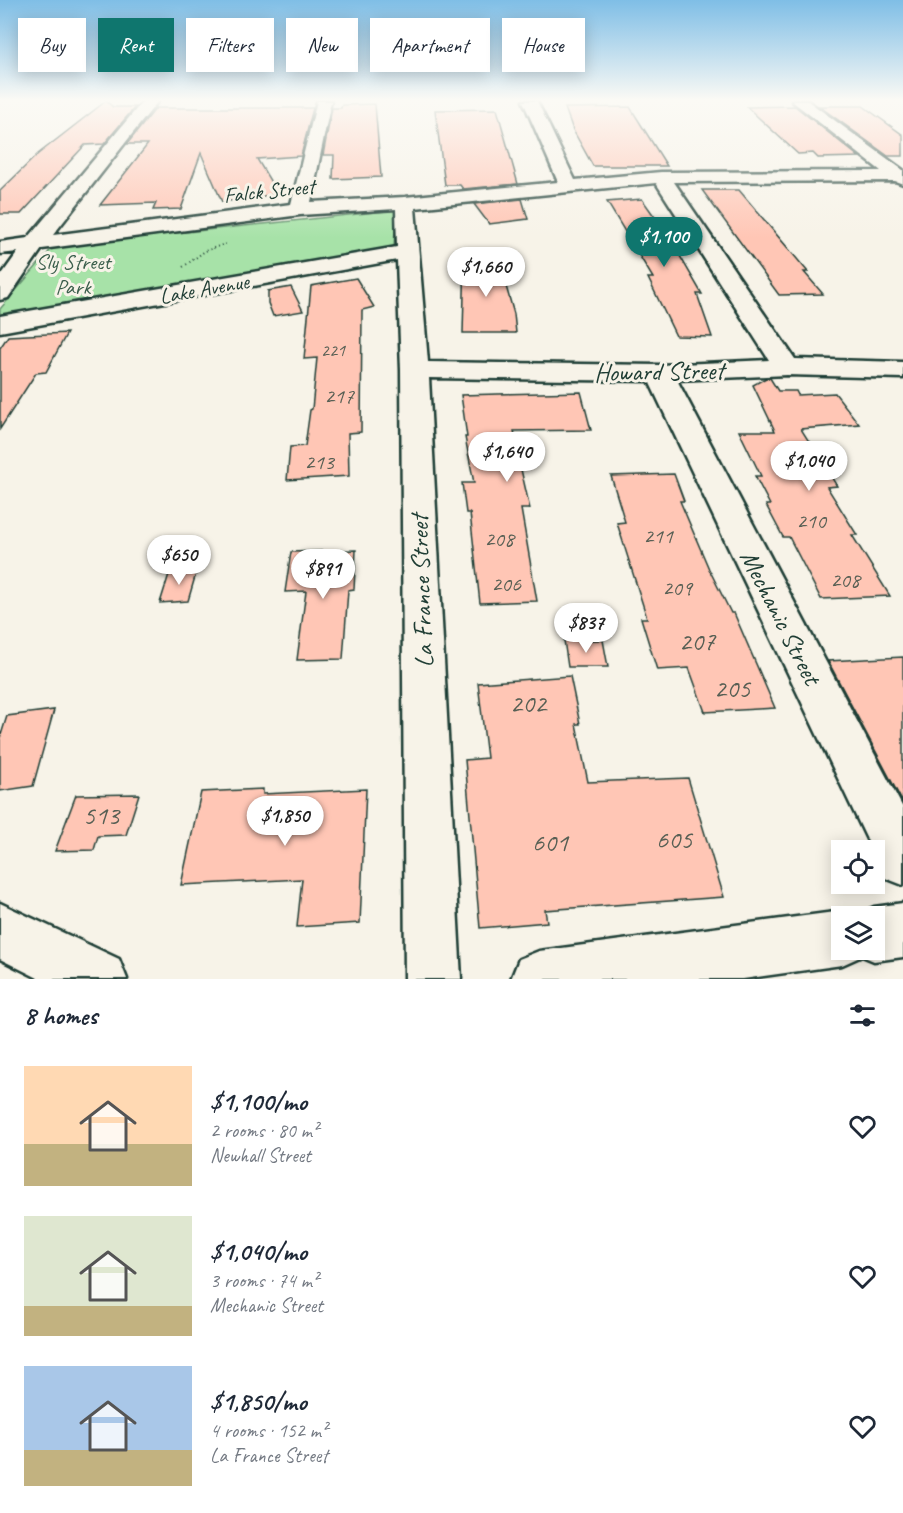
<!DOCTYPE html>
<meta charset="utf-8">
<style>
body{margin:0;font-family:Caveat,sans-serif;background:#f6f6f7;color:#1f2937;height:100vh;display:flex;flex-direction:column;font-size:22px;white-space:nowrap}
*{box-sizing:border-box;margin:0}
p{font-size:20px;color:#747a83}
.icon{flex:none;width:33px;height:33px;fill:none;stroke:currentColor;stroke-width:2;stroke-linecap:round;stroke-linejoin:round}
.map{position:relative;height:979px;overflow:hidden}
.side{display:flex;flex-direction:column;background:#fff;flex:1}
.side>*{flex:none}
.hud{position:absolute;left:18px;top:18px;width:600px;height:54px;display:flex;gap:12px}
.controls{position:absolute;left:831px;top:840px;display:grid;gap:12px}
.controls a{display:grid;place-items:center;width:54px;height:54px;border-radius:0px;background:#fff;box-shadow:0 3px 15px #0003;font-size:30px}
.price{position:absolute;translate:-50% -51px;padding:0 14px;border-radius:21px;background:#fff;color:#222;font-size:20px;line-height:39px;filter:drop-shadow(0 2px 3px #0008)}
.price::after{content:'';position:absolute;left:50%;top:36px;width:18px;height:14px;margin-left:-9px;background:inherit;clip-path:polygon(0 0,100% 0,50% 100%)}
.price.current{background:#0f766e;color:#fff}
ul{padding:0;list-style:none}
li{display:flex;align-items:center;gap:18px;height:150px;padding:0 24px}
li span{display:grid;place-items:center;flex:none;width:168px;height:120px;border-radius:0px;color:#555}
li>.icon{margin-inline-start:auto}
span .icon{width:72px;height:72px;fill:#fffc;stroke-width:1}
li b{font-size:26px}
h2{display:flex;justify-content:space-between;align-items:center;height:72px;padding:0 24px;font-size:26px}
.tag{padding:0 21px;border-radius:0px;background:#fff;box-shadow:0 3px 15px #0003;font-size:21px;line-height:54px}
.tag.current{background:#0f766e;color:#fff}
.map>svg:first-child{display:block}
.green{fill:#a7e2a8;stroke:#63906e;stroke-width:1.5}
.building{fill:#ffc6b5;stroke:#1f3d34;stroke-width:1.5}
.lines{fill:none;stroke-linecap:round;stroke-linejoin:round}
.minor-casing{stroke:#1f3d34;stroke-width:5}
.path{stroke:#1f3d34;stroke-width:2;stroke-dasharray:1 3;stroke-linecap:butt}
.minor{fill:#f7f3e8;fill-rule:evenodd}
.labels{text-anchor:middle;stroke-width:6;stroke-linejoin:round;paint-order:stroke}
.far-number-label{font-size:18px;fill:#575f54}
.far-street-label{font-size:22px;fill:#1f3d34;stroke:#f7f3e8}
.far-park-label{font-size:22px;fill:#3a5e4b;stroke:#f7f3e8}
.number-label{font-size:22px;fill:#575f54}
.street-label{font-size:26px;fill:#1f3d34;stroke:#f7f3e8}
.near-number-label{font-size:27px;fill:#575f54}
</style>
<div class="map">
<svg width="903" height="979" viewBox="0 0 903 979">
<rect width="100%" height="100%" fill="#f7f3e8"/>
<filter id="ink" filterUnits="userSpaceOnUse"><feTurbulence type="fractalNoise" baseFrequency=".0167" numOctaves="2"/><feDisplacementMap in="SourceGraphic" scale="12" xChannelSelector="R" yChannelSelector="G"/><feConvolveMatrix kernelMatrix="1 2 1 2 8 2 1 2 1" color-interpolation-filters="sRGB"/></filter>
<g filter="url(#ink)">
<path class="green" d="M 396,210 L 394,247 L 0,315 L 0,309 L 54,246 Z"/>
<g class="building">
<path d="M 106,101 L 113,107 L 135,107 L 104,144 L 85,145 L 21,214 L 0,214 L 0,191 L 38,154 Z"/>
<path d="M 375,104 L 381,177 L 333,179 L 334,155 L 323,155 L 332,108 L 341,108 L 342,105 Z"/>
<path d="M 795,106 L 859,157 L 818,158 L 813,153 L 798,154 L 747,107 Z"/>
<path d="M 819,106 L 863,106 L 903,135 L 903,156 L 888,156 Z"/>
<path d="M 630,107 L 667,166 L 593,166 L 573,130 L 565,108 Z"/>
<path d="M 156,108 L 313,108 L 301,156 L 257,159 L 278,194 L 222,202 L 201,153 L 181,209 L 153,210 L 156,203 L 100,205 L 148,144 L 127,144 Z"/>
<path d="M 497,109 L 518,184 L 463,189 L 460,185 L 445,185 L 435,110 Z"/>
<path d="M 702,190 L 739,190 L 808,272 L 804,272 L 823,294 L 779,295 Z"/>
<path d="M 522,199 L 528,219 L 489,224 L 474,204 Z"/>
<path d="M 642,199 L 669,237 L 702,294 L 697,294 L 712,337 L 676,336 L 648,278 L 653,278 L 607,202 Z"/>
<path d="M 497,255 L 514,314 L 516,333 L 463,333 L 465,256 Z"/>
<path d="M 356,278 L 374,307 L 362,310 L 361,432 L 348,433 L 349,476 L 287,480 L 290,447 L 305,446 L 310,410 L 312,409 L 317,358 L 304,359 L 311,286 Z"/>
<path d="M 291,287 L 303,311 L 273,316 L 268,303 L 268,291 Z"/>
<path d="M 67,333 L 46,372 L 36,373 L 0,429 L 0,348 L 8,336 Z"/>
<path d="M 766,378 L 770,378 L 778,391 L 796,391 L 798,395 L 835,393 L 859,424 L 801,429 L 837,486 L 827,487 L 857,535 L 852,535 L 890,596 L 821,599 L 789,537 L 783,537 L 766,505 L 770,505 L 755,476 L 761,476 L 739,431 L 775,431 L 753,385 Z"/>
<path d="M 581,392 L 591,430 L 514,431 L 523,464 L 520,465 L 530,509 L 521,509 L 537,601 L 480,603 L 470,513 L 466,513 L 462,483 L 474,483 L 465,437 L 467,437 L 461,395 Z"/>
<path d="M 674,474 L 684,501 L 680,501 L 709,569 L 731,613 L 734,613 L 775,708 L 705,712 L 689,668 L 657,670 L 641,618 L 647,618 L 617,523 L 625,522 L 611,476 Z"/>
<path d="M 356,550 L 354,589 L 348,590 L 343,659 L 297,660 L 306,591 L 285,592 L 291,552 Z"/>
<path d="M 197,570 L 188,601 L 160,603 L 170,571 Z"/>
<path d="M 564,640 L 603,640 L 608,667 L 568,667 Z"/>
<path d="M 903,657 L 903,803 L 828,661 Z"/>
<path d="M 570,676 L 580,724 L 576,724 L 588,782 L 688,778 L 724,897 L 545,910 L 547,922 L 480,928 L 465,760 L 487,758 L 478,683 Z"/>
<path d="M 54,710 L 33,786 L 0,791 L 0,738 L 7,716 Z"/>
<path d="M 263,789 L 263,794 L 366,789 L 360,923 L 297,927 L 302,879 L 181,885 L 201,792 Z"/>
<path d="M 139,794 L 126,835 L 98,836 L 94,850 L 55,851 L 76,795 Z"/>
</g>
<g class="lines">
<g class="minor-casing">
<g id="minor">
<path d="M 143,101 L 158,101 L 53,235 L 291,204 L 317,101 L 331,101 L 311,202 L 405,197 L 558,182 L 523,101 L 537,101 L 575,180 L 661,172 L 881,171 L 792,101 L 808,101 L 903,170 L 903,184 L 895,181 L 674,182 L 795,359 L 903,362 L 903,378 L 787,375 L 677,380 L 903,808 L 903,885 L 885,878 L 874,856 L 874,850 L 872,850 L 649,381 L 429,378 L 461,979 L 405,979 L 401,370 L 397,260 L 0,332 L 0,316 L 397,247 L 396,209 L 300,215 L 42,249 L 8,298 L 0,300 L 0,277 L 18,252 L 0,254 L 0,242 L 28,238 ZM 656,183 L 769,360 L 659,365 L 428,362 L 415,208 Z"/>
<path d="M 0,903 L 119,959 L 127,979 L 40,979 L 0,959 Z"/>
<path d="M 903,903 L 903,957 L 874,961 L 862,956 L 842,965 L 743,979 L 511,979 L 519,959 L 539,951 L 842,911 L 854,916 L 874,907 ZM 842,916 L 874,916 L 874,950 L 842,950 Z"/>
</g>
</g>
<path class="path" d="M 183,267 L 205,251 L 228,243"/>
<use href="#minor" class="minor"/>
</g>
</g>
<linearGradient id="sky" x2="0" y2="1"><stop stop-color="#7fbee6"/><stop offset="0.42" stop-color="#fbfaf5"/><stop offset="1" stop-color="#fbfaf5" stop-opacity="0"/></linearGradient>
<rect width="903" height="238" fill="url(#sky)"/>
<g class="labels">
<g class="far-number-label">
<text x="333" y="356">221</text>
</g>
<g class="far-street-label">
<text transform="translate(269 190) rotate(-6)" y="8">Falck Street</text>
<text transform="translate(204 288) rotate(-10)" y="8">Lake Avenue</text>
</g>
<g class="far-park-label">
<text x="73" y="269">Sly Street<tspan x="73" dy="25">Park</tspan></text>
</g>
<g class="number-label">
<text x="339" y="403">217</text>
<text x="319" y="469">213</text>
<text x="811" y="528">210</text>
<text x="658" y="543">211</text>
<text x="499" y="546">208</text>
<text x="845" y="587">208</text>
<text x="506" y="591">206</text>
<text x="677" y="595">209</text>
</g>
<g class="street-label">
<text transform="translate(659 371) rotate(-1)" y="9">Howard Street</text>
<text transform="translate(421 591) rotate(-92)" y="9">La France Street</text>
<text transform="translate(781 617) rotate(63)" y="9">Mechanic Street</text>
</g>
<g class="near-number-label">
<text x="697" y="650">207</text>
<text x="732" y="697">205</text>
<text x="528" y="712">202</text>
<text x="101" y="824">513</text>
<text x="674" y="848">605</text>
<text x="550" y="851">601</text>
</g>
</g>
</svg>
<div class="controls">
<a><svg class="icon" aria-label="locate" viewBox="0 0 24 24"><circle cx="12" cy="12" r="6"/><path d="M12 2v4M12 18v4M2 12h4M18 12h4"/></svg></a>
<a><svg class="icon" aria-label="layers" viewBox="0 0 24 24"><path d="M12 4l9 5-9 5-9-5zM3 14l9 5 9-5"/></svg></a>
</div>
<b class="price current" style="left:664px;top:268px">$1,100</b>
<b class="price" style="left:486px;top:298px">$1,660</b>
<b class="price" style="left:507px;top:483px">$1,640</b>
<b class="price" style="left:809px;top:492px">$1,040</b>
<b class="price" style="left:179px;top:586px">$650</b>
<b class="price" style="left:323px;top:600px">$891</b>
<b class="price" style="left:586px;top:654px">$837</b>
<b class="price" style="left:285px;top:847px">$1,850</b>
<div class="hud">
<a class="tag">Buy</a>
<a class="tag current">Rent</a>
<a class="tag">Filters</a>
<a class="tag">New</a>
<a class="tag">Apartment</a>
<a class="tag">House</a>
</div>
</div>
<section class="side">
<h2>8 homes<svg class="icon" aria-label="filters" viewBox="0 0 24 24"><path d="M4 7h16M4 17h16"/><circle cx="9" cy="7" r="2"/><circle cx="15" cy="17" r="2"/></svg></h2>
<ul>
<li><span style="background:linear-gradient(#ffd9b3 65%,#c2b280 0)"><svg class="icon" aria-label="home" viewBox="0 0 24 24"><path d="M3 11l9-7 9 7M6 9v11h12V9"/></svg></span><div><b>$1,100/mo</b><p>2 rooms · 80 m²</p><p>Newhall Street</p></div><svg class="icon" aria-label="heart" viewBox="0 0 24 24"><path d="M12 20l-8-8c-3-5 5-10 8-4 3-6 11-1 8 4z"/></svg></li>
<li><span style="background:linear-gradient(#dfe7d0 75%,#c2b280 0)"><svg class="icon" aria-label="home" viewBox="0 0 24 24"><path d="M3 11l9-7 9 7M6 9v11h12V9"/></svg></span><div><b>$1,040/mo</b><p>3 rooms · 74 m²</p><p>Mechanic Street</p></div><svg class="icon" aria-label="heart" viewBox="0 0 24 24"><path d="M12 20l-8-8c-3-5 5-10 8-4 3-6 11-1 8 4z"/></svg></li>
<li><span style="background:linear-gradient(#a9c7e8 70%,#c2b280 0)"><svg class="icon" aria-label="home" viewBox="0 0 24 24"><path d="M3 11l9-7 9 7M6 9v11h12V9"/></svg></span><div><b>$1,850/mo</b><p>4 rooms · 152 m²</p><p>La France Street</p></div><svg class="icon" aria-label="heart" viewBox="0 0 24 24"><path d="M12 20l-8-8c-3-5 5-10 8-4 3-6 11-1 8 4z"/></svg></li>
</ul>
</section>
